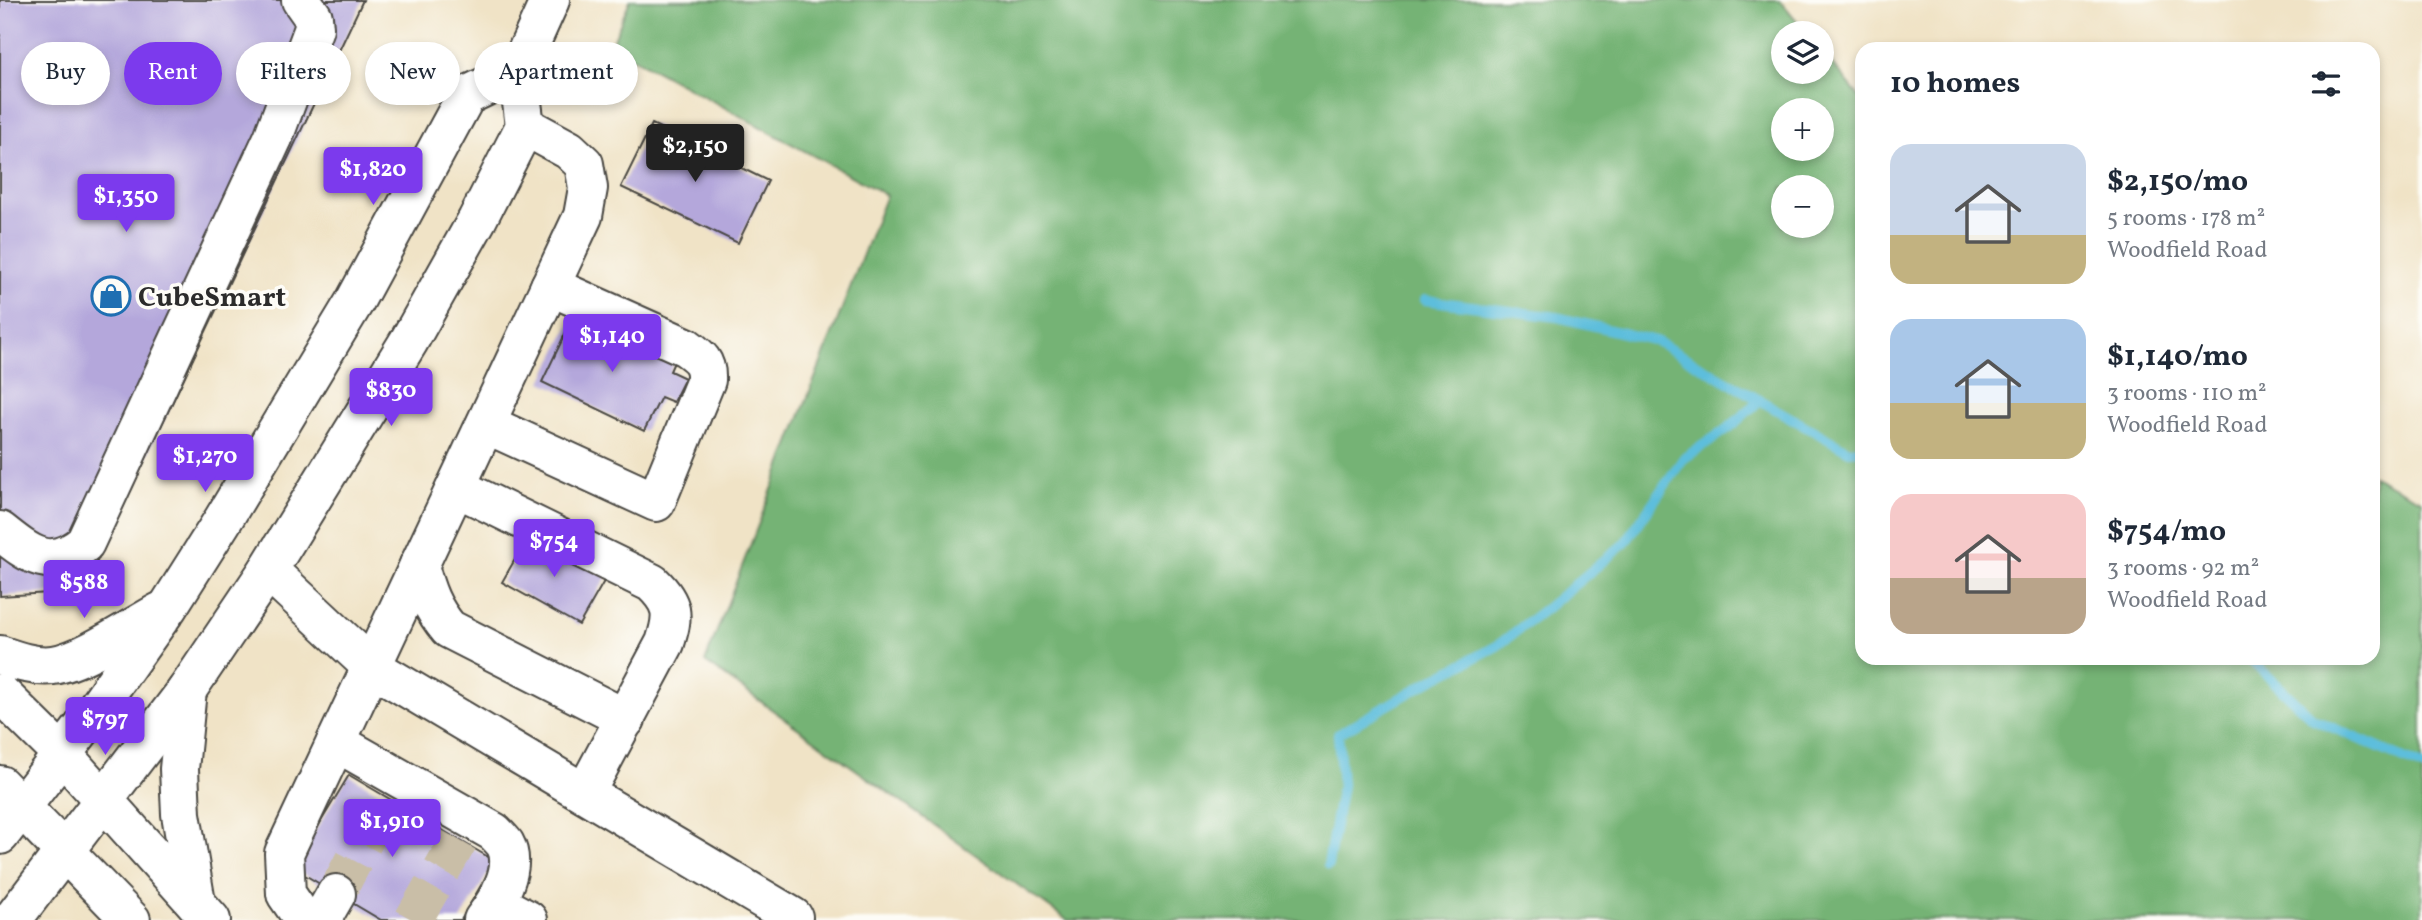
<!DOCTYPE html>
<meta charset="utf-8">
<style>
body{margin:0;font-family:Vollkorn,serif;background:#f2f2f3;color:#1f2937;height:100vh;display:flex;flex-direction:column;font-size:26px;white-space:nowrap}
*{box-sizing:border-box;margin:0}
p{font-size:23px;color:#747a83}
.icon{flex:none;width:38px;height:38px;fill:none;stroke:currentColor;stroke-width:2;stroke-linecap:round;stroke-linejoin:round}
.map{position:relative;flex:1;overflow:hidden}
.sheet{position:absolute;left:1855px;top:42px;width:525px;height:623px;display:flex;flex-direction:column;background:#fff;border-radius:21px;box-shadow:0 4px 10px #0003}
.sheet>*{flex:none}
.hud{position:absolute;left:21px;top:42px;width:665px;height:63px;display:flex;gap:14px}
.tools{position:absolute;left:1771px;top:21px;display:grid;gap:14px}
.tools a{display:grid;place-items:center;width:63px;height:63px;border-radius:50%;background:#fff;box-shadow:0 4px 10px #0003;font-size:35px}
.price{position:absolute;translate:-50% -60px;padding:0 16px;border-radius:7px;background:#7c3aed;color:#fff;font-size:23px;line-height:46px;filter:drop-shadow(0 2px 4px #0008)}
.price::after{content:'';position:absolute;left:50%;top:42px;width:21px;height:16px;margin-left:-10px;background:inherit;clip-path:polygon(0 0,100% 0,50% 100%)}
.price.selected{background:#222;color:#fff}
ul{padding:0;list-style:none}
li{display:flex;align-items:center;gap:21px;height:175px;padding:0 35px}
li span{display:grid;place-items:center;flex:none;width:196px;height:140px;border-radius:21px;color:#555}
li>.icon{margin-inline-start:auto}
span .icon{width:84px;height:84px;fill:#fffc;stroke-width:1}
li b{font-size:30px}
h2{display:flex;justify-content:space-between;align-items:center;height:84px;padding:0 35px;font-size:30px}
.tag{padding:0 24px;border-radius:32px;background:#fff;box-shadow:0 4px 10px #0003;font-size:24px;line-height:63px}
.tag.selected{background:#7c3aed;color:#fff}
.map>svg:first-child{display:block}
.forest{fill:#75b374;stroke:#506f50;stroke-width:2;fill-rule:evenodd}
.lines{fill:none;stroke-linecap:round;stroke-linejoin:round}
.stream{stroke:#5dbedc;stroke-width:10}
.building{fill:#b4a7db}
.minor-tunnel{stroke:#c9bea7;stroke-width:38;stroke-dasharray:38 19;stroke-linecap:butt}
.minor-casing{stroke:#494742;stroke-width:42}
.major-casing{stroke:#494742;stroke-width:42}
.minor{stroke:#fff;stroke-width:38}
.major{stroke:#fff;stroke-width:38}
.labels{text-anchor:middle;stroke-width:7;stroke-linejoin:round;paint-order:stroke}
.poi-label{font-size:28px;font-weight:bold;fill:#2b2b2b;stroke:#fdfcf7;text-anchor:start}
</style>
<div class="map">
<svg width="2422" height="920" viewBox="0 0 2422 920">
<rect width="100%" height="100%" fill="#fdfcf7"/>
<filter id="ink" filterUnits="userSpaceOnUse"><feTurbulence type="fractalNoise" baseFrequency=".0143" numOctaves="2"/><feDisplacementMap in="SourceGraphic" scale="14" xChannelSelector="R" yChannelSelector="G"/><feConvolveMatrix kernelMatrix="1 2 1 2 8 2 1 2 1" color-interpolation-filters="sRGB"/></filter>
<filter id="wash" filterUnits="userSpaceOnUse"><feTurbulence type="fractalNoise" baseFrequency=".00686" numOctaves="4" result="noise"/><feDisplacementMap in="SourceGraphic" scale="28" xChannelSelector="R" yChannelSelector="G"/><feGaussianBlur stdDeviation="1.57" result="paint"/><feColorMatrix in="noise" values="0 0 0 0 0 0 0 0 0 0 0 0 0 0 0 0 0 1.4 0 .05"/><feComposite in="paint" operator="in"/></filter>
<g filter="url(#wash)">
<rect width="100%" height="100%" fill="#f0e3c6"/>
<path class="forest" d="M 630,0 L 1780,0 L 1807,33 L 1783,33 L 1783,72 L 1822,72 L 1822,51 L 1862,100 L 1862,658 L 2373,658 L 2373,476 L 2422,500 L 2422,920 L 1067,920 L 705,662 L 886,195 L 611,46 ZM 1783,110 L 1822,110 L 1822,149 L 1783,149 ZM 1783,187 L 1822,187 L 1822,226 L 1783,226 Z"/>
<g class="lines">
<g class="stream">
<path d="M 1425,300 L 1557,317 L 1656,341 L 1849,451 L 1862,450"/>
<path d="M 2249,658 L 2313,719 L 2422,767"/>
<path d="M 1328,865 L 1342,785 L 1338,734 L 1428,682 L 1497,646 L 1549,606 L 1625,543 L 1683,459 L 1730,427 L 1760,400"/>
</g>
</g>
<g id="blocks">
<g class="building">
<path d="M 0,0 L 363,0 L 83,591 L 0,596 Z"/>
<path d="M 652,124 L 768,181 L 738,243 L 621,187 Z"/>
<path d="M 574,315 L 674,362 L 670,371 L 685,378 L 673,402 L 661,397 L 644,431 L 542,382 Z"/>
<path d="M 530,533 L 607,576 L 579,625 L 502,582 Z"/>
<path d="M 349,775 L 495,861 L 461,920 L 381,920 L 293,868 Z"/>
</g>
</g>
</g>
<g filter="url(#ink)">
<use href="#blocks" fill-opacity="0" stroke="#494742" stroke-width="2"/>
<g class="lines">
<g class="minor-tunnel">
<path d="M 336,894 L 387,797"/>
<path d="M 413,920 L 459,840"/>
</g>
<g class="minor-casing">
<g id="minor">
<path d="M 486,424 L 656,502 L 706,380 C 707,362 700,357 686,347 L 550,286"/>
<path d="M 456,487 L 652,583 C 674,604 674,615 665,643 L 585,793"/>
<path d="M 0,531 C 30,555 51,572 85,543 L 273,138 L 314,28 L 313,17 L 301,0"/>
<path d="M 419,565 C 425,590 432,609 449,629 L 626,719"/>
<path d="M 268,570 L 372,667 L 793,917"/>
<path d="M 336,742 L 494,832 C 497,835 502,840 505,844 C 518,868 497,902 483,920"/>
<path d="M 496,903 L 528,920"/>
<path d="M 304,920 L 286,894 L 284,853 L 583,216 L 588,188 L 584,164 L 569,150 L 525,126"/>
<path d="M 321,920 L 336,894"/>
</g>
</g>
<g class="major-casing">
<g id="major">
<path d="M 0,655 C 17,661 34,667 53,665 C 83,661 132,627 160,612"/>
<path d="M 187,690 L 179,769 L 181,814 L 196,903"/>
<path d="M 0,693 L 63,755 L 211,920"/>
<path d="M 0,785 L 131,920"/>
<path d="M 0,835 L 83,727 L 168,607 L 223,520 L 355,301 L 466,96 L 518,71"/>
<path d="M 12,920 L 187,690 L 268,570 L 409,341 L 477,220 L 525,126 L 518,71 L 550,0"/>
</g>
</g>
<use href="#minor" class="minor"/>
<use href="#major" class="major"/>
</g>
</g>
<defs>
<g id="shop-ring" transform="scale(2.0125)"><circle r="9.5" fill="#fdfcf7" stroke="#1f6fb2" stroke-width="1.5"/><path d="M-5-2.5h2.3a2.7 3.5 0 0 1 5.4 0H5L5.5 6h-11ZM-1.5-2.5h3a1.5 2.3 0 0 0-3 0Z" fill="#1f6fb2"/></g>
</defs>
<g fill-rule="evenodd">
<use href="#shop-ring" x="111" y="296"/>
</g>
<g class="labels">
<g class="poi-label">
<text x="138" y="306">CubeSmart</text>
</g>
</g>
</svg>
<div class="tools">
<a><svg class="icon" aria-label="layers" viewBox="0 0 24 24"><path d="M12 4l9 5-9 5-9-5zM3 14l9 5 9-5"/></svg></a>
<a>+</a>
<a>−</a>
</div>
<b class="price selected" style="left:695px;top:184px">$2,150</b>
<b class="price" style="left:373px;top:207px">$1,820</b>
<b class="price" style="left:126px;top:234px">$1,350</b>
<b class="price" style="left:612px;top:374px">$1,140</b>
<b class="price" style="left:391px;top:428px">$830</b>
<b class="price" style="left:205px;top:494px">$1,270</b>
<b class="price" style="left:554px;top:579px">$754</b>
<b class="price" style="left:84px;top:620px">$588</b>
<b class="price" style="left:105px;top:757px">$797</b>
<b class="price" style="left:392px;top:859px">$1,910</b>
<div class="hud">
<a class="tag">Buy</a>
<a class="tag selected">Rent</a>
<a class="tag">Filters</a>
<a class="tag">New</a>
<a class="tag">Apartment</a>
</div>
<section class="sheet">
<h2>10 homes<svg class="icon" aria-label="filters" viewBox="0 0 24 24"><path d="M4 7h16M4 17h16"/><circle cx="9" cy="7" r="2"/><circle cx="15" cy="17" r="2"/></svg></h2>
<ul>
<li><span style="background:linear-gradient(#c9d6e8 65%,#c2b280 0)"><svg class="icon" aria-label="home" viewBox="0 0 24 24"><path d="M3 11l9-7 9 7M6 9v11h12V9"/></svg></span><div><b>$2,150/mo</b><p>5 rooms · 178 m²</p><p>Woodfield Road</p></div></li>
<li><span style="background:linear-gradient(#a9c7e8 60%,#c2b280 0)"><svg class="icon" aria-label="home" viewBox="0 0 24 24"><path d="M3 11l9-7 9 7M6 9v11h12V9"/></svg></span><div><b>$1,140/mo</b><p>3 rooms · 110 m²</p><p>Woodfield Road</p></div></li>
<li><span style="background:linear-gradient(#f6c9c9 60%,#b9a48a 0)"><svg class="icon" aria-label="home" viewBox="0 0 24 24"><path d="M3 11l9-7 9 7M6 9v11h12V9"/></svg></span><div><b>$754/mo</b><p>3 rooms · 92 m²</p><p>Woodfield Road</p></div></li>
</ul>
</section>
</div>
